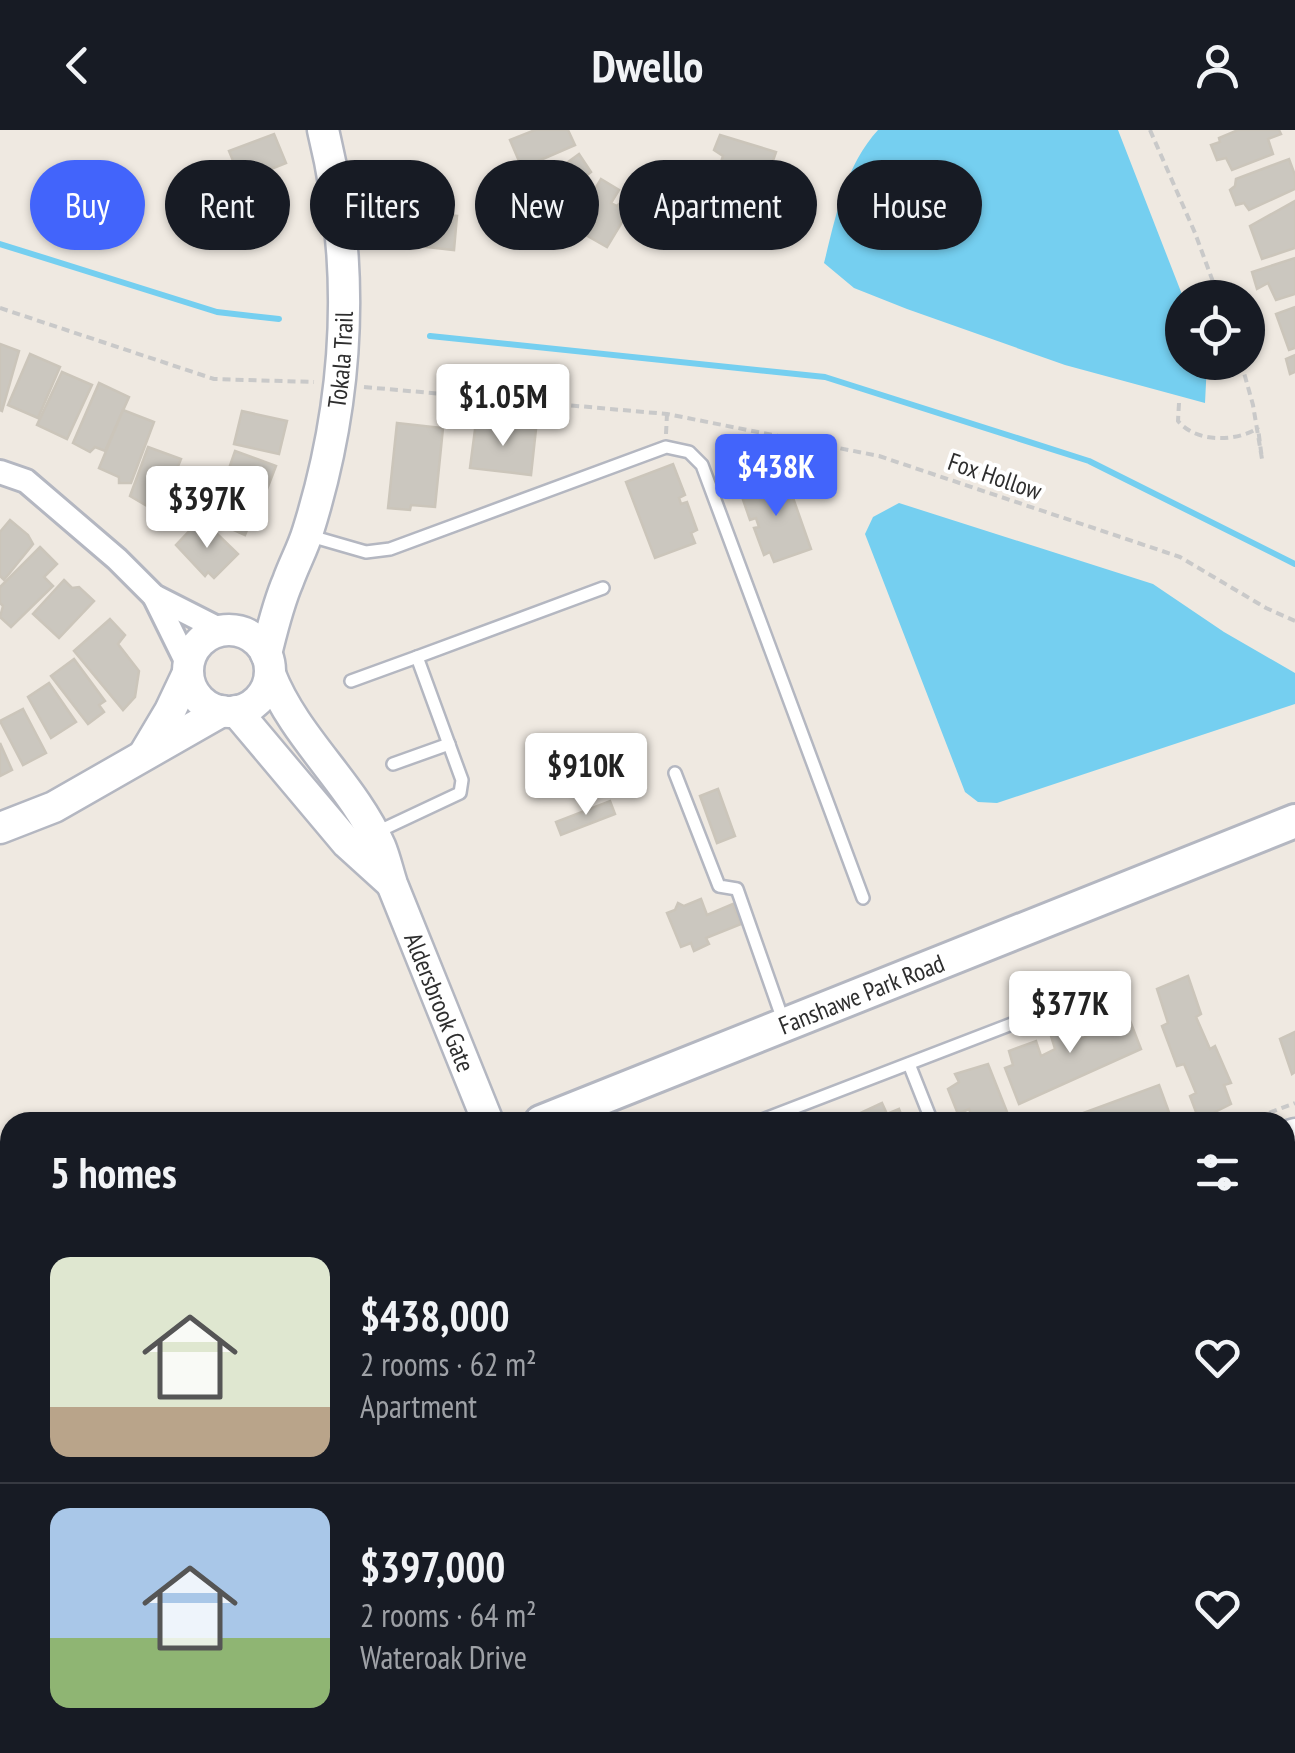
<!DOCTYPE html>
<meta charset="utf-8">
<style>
body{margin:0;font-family:"PT Sans Narrow",sans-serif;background:#242831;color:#f1f3f6;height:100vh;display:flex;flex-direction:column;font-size:38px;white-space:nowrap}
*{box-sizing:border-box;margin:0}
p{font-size:32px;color:#9ea1a6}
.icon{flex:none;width:55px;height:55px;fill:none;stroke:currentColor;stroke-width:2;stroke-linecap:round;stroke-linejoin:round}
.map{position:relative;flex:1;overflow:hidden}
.details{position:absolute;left:0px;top:982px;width:1295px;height:642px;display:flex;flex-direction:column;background:#171b24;border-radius:30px 30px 0 0;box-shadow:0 2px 8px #0004}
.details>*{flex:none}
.banner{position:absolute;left:30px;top:30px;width:1235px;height:90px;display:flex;gap:20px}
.buttons{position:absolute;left:1165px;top:150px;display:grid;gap:20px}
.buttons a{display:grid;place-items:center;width:100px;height:100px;border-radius:50%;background:#171b24;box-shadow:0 2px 8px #0004;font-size:50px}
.price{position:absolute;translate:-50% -85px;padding:0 22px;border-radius:10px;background:#fff;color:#222;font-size:32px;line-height:65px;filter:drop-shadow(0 2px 5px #0008)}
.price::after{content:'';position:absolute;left:50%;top:60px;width:30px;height:22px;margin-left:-15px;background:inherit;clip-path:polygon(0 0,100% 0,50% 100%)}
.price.selected{background:#4264fb;color:#fff}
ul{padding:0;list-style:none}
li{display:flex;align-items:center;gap:30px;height:250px;padding:0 50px}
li+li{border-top:2px solid #363941}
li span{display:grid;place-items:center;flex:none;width:280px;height:200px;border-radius:20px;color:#555}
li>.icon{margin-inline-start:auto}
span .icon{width:120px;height:120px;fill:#fffc;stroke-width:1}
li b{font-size:42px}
h2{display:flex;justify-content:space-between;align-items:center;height:120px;padding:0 50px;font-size:42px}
.chip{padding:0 35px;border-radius:45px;background:#171b24;box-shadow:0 2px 8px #0004;font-size:35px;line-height:90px}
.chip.selected{background:#4264fb;color:#fff}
header{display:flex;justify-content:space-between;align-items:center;height:130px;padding:0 50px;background:#171b24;font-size:45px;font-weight:800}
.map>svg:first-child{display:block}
.green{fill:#b6e59e}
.pitch{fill:#c9ec9a}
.water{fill:#75cff0}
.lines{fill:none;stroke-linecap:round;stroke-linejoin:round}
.stream{stroke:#75cff0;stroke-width:6}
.building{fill:#cbc7bf;stroke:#cbc5ba;stroke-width:2.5}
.service-casing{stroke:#b4b7c1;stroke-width:16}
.minor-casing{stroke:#b4b7c1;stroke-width:28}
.tertiary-casing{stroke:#b4b7c1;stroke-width:35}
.secondary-casing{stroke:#b4b7c1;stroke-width:38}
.path{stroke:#c9c9c9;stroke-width:4;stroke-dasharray:8 5;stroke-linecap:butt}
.service{stroke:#fff;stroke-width:11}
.minor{stroke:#fff;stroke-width:22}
.tertiary{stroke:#fff;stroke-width:30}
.secondary{stroke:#fff;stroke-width:32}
.labels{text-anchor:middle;stroke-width:8;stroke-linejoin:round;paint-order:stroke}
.street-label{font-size:25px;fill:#2e2e2e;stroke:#fff}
</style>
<header><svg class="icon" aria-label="back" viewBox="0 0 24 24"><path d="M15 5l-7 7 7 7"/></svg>Dwello<svg class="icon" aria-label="person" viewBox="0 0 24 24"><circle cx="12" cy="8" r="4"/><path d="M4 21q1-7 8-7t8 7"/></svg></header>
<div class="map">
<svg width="1295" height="1623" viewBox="0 0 1295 1623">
<rect width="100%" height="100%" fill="#efe9e1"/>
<path class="green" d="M 1295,1040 L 1295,1623 L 1074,1623 L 1075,1615 L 1285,1615 L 1285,1044 Z"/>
<path class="pitch" d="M 1141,1615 L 1259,1615 L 1257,1623 L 1139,1623 Z"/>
<g class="water">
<path d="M 878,0 L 1118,0 L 1183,167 L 1182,232 L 1207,233 L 1205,273 L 1065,235 L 907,179 L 854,158 L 824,133 C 836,86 845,36 878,0 Z"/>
<path d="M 899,373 L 1153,454 L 1224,502 L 1295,543 L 1295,574 L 997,673 L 978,672 L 965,662 L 865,404 L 873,387 Z"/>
</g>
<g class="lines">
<g class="stream">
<path d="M 0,114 L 217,182 L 279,189"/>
<path d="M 430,206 L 825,247 L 1089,331 L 1295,434"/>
</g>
</g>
<g class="building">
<path d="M 535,0 L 568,0 L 575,15 L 522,38 L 510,10 Z"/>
<path d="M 1238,0 L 1279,0 L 1281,4 L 1268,9 L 1273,24 L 1232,40 L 1226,28 L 1217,30 L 1211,15 L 1220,12 L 1219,8 Z"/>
<path d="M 274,4 L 286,33 L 234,54 L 227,35 L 234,33 L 229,21 Z"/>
<path d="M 720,5 L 776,22 L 767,48 L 757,50 L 720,35 L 723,26 L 714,20 Z"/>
<path d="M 579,24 L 591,42 L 586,46 L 591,60 L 565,77 L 561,71 L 551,78 L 535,56 Z"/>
<path d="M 1289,29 L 1295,45 L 1295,59 L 1249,80 L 1244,73 L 1236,75 L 1230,60 L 1235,56 L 1236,49 Z"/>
<path d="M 711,47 L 725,63 L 718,69 L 722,73 L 720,75 L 736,93 L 714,113 L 683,80 L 692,72 L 698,79 L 700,77 L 688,64 Z"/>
<path d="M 601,49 L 619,60 L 611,73 L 617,76 L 620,73 L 630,79 L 607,117 L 572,97 Z"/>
<path d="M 667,58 L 667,69 L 676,69 L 676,73 L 681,73 L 683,108 L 646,111 L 641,59 Z"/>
<path d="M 1295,71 L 1295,118 L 1262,129 L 1250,96 Z"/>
<path d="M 411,82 L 457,86 L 454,120 L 408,115 L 410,99 L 405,99 L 406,85 L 411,85 Z"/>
<path d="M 1295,128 L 1295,164 L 1276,170 L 1268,153 L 1257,159 L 1252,142 Z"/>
<path d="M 1295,177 L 1295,218 L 1289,220 L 1276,184 Z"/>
<path d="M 0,214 L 19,221 L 2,281 L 0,280 Z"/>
<path d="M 30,224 L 60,237 L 38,288 L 8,275 Z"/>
<path d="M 1295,225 L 1295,242 L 1290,244 L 1286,229 Z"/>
<path d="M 62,242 L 92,255 L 67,309 L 37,295 Z"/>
<path d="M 99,253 L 129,267 L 105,321 L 95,317 L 90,322 L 73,313 Z"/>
<path d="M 123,280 L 154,292 L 131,353 L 119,353 L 119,347 L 99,338 Z"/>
<path d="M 242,281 L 287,291 L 279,324 L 234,314 Z"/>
<path d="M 476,292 L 536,299 L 531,345 L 470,338 Z"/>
<path d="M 397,293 L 443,298 L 435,377 L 411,375 L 410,380 L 388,378 Z"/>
<path d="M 148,317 L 181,329 L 159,383 L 130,366 Z"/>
<path d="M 235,321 L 276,336 L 264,367 L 224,353 Z"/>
<path d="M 673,334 L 685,365 L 679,368 L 681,374 L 687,372 L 697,400 L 691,403 L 695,413 L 655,428 L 626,352 Z"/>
<path d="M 785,345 L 811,419 L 774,432 L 770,422 L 764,425 L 754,398 L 759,397 L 756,388 L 750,390 L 740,361 Z"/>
<path d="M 218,358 L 264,379 L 255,398 L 249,395 L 245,405 L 205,387 Z"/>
<path d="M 10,390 L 28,405 L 33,414 L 4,450 L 0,446 L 0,402 Z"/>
<path d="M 194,396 L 202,403 L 209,396 L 238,424 L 214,448 L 208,442 L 205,446 L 176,415 Z"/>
<path d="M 40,417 L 57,434 L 44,447 L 53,456 L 11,497 L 0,487 L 3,476 L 0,473 L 0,457 Z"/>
<path d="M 64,450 L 72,458 L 79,457 L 94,471 L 59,508 L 33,484 Z"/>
<path d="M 110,489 L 125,505 L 118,514 L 139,541 L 135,567 L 123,580 L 74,521 Z"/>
<path d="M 74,529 L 105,571 L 99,575 L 104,582 L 88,594 L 51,546 Z"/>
<path d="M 49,553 L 76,592 L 51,608 L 28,567 Z"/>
<path d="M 23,579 L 46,623 L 23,635 L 0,591 Z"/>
<path d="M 0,613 L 12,640 L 0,646 Z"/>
<path d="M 718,659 L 735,706 L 717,713 L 700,666 Z"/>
<path d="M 610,671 L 615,684 L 561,705 L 556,692 Z"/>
<path d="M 701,769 L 707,785 L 733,774 L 741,794 L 706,808 L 709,814 L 694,821 L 691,813 L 681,817 L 667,783 L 675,780 L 678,773 L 684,776 Z"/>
<path d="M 1188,846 L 1201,884 L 1196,887 L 1210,919 L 1215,916 L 1231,953 L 1224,955 L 1231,974 L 1199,990 L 1190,966 L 1196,963 L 1184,934 L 1177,936 L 1162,896 L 1168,893 L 1157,859 Z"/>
<path d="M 1115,879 L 1120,891 L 1129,888 L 1141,919 L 1019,974 L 1005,938 L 1013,935 L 1009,921 L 1036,911 L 1041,926 L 1055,919 L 1051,906 L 1077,895 L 1081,909 L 1095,903 L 1091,889 Z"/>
<path d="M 1295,902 L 1295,942 L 1292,944 L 1280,909 Z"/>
<path d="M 988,934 L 1011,992 L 974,992 L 969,979 L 958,984 L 948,959 L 959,952 L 955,944 Z"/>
<path d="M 1159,955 L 1170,985 L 1159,989 L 1160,992 L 1059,992 Z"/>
<path d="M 882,973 L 887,984 L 899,979 L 904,992 L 854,992 L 852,987 Z"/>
<path d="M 2,1373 L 10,1395 L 0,1399 L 0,1374 Z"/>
<path d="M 10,1402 L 10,1426 L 0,1430 L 0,1406 Z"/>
<path d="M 10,1432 L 10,1458 L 0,1462 L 0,1436 Z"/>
<path d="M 10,1463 L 10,1490 L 0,1494 L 0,1467 Z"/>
<path d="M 10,1494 L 10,1519 L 9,1519 L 1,1497 Z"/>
<path d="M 46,1615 L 85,1615 L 64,1623 L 49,1623 Z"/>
<path d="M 433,1615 L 477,1615 L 477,1623 L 432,1623 Z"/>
<path d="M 577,1615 L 609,1615 L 608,1623 L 576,1623 Z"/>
<rect x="706" y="1615" width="32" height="8"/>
<rect x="811" y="1615" width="70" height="8"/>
<path d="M 1007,1615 L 1048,1615 L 1047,1623 L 979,1623 L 979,1619 L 1007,1622 Z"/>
</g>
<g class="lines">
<g class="service-casing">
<g id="service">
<path d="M 307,405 L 366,422 L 390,419 L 666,317 L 689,322 L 702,335 L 863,768"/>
<path d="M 351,551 L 417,527"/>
<path d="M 393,634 L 449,614"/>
<path d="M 675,643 L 719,756 L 737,759 L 783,890"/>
<path d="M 377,702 L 460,663 L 462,650 L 417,527 L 603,458"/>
<path d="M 909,934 L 932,992"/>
<path d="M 757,992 L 1113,855"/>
</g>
</g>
<g class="minor-casing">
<g id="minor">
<path d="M 0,342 L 26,351 L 117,429 L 154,466 L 223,501"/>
<path d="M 154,466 L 188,535"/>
<path d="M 388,1623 L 389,1615"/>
<path d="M 930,1623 L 930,1615"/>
</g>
</g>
<g class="tertiary-casing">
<g id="tertiary">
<circle cx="229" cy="541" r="41"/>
<path id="s1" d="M 266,524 C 272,500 278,474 288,451 C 294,434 303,418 308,401 C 349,270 356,134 323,0"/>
<path id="s2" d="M 270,544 C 295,608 352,653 380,716 C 385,728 388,742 392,754 L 488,992"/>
<path d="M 236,581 L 347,713 L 390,752"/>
<path d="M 145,623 L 170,581 L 188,543"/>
<path d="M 0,698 L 54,677 L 222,581"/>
<path d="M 1285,1007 L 1295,1004"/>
<path d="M 651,1623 L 651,1615"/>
</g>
</g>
<g class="secondary-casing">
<g id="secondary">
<path id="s3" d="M 541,992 L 1295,691"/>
<path d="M 0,1201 L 10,1198"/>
</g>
</g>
<g class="path">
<path d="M 1150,0 L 1195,103 L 1219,168"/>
<path d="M 0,178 L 214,249 L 314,252"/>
<path d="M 1241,232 L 1253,275 L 1262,329 L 1258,298"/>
<path d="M 364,257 L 667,284 L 879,326 L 1180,427 L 1266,478 L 1295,491"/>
<path d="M 1179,273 L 1178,291 C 1196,313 1236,312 1258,298"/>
<path d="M 666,304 L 667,284"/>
<path d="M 1245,992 L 1295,973"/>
<path d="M 1285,1366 L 1295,1341"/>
<path d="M 1285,1456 L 1295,1484"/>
<path d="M 681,1623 L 682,1615"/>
<path d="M 904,1623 L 905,1615"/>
</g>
<use href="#service" class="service"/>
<use href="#minor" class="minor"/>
<use href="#tertiary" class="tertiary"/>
<use href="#secondary" class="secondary"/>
</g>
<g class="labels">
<g class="street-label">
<text dy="9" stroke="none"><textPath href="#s1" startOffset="305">Tokala Trail</textPath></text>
<text transform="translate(995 346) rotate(19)" y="9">Fox Hollow</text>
<text dy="9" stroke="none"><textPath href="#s3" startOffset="345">Fanshawe Park Road</textPath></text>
<text dy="9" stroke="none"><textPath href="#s2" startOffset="372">Aldersbrook Gate</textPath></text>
</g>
</g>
</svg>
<div class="buttons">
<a><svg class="icon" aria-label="locate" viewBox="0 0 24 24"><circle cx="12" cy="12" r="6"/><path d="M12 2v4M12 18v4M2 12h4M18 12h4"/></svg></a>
</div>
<b class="price" style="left:503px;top:319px">$1.05M</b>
<b class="price selected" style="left:776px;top:389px">$438K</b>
<b class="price" style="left:207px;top:421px">$397K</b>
<b class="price" style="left:586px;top:688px">$910K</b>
<b class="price" style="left:1070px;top:926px">$377K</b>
<div class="banner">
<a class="chip selected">Buy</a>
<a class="chip">Rent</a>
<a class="chip">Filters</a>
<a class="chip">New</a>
<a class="chip">Apartment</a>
<a class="chip">House</a>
</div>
<section class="details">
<h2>5 homes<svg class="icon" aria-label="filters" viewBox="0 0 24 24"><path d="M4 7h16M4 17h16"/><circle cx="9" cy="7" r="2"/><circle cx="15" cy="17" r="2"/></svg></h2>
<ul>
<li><span style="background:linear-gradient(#dfe7d0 75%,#b9a48a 0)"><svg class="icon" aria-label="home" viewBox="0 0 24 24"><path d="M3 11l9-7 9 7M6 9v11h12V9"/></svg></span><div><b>$438,000</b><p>2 rooms · 62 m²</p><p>Apartment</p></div><svg class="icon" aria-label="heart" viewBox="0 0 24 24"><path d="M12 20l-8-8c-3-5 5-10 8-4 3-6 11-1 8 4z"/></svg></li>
<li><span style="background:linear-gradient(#a9c7e8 65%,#8fb573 0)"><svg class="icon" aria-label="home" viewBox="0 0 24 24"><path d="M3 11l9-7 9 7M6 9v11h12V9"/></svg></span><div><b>$397,000</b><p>2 rooms · 64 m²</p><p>Wateroak Drive</p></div><svg class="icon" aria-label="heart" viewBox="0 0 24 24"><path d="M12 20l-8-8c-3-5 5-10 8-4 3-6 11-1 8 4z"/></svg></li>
</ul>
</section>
</div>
